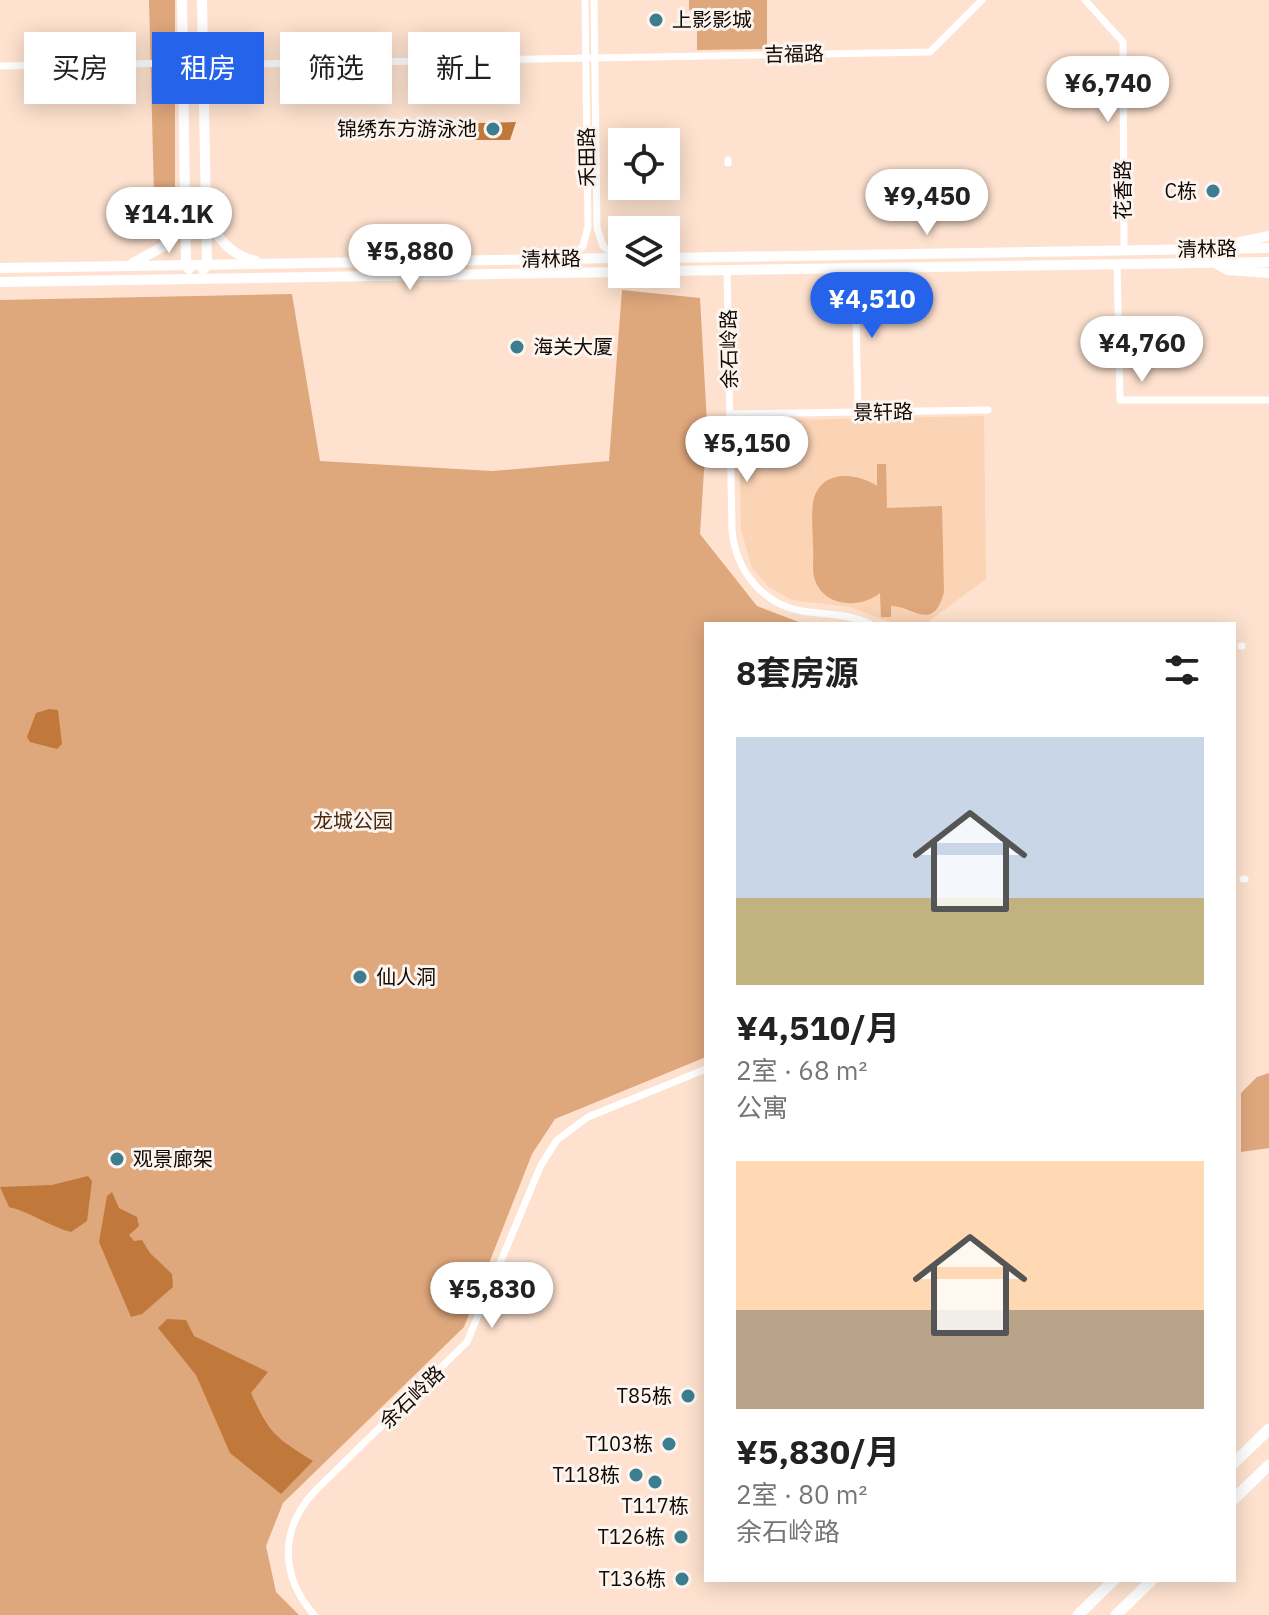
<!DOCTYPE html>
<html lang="zh">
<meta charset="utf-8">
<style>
body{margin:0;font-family:"IBM Plex Sans","Noto Sans SC",sans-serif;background:#f6f6f6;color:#222;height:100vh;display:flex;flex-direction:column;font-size:30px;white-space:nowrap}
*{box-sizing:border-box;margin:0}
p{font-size:26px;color:#767676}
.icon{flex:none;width:44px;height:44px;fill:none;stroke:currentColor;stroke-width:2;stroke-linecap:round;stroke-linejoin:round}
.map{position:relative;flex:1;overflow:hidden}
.panel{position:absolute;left:704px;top:622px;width:532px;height:960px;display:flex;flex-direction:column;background:#fff;border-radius:0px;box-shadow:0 4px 20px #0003}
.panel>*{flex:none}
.banner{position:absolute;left:24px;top:32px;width:560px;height:72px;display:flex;gap:16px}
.fabs{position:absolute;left:608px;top:128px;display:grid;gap:16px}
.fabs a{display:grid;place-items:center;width:72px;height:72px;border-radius:0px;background:#fff;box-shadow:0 4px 20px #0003;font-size:40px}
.price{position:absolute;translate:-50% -68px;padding:0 18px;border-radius:28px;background:#fff;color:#222;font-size:26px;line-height:52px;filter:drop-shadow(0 2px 4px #0008)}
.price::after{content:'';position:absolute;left:50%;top:48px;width:24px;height:18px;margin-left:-12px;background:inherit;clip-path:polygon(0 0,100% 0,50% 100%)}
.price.active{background:#2563eb;color:#fff}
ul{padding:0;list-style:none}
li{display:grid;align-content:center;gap:16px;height:424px;padding:0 32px}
li span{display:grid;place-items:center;height:248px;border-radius:0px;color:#555}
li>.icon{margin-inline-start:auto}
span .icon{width:144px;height:144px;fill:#fffc;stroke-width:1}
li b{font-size:34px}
h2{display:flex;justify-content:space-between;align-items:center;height:96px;padding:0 32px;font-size:34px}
.tag{padding:0 28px;border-radius:0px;background:#fff;box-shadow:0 4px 20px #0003;font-size:28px;line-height:72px}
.tag.active{background:#2563eb;color:#fff}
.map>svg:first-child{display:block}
.built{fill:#fbd3b5}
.green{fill:#dfa77c}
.water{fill:#c1783b}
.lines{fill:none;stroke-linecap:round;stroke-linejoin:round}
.street{stroke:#fff;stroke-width:7}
.secondary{stroke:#fff;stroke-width:10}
.primary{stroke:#fff;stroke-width:11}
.poi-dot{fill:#3c7d90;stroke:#fbf4ef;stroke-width:3}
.labels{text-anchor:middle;stroke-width:6;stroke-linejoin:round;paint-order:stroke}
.poi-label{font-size:20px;fill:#130903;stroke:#fbf4ef;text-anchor:end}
.street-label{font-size:20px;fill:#130903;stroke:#fbf4ef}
.park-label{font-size:20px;fill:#4a2b11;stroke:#fbf4ef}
</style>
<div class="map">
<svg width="1269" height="1615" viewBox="0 0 1269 1615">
<rect width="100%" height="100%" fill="#fee2cf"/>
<path class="built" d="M 984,416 L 986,579 L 925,624 L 895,624 L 849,607 L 792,600 L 769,587 L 752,568 L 741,530 L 739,421 Z"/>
<g class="green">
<path d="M 149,0 L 175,0 L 175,205 L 154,196 Z"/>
<path d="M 689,0 L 767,0 L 767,49 L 697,50 L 697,11 L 689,10 Z"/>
<path d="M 622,290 L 700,298 L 707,423 L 700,534 L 757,606 L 804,624 L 706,624 L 706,1057 L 555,1119 L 532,1154 L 464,1327 L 283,1503 L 266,1546 L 276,1592 L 299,1615 L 0,1615 L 0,300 L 292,294 L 320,461 L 492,471 L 609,461 Z"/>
<path d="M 877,464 L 886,464 L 887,508 L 942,506 L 944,592 C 933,634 912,605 891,606 L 891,617 L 881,617 L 880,593 C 861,609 822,608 814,577 C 812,568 814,556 813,546 C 813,533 811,517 813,503 C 819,469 856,472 877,486 Z"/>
<path d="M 1269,1073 L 1269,1148 L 1241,1152 L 1241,1093 L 1257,1077 Z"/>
</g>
<g class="water">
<path d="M 516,122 L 510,140 L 472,140 L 477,123 Z"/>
<path d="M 49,709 L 58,710 L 62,744 L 57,749 L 30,742 L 27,737 L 36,713 Z"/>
<path d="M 88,1176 L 92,1181 L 87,1221 L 71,1232 C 48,1226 31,1212 9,1207 L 0,1187 L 52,1185 Z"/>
<path d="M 112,1192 L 119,1208 L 137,1217 L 139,1226 L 129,1235 L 134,1241 L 142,1240 L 150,1253 L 172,1274 L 173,1287 L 142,1314 L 131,1317 L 99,1242 L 107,1196 Z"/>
<path d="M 167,1319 L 186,1320 L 194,1336 L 268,1372 L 251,1393 C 270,1435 275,1437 313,1461 L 281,1494 L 230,1453 L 196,1375 L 158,1328 Z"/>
</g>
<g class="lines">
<g class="street">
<path d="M 594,0 L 597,228 L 603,246 L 616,257"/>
<path d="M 1085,0 L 1123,42 L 1124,250"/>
<path d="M 203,65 L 930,52 L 982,0"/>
<path d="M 0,66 L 183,63"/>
<path d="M 728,160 L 728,163"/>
<path d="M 570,259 L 583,246 L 588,227 L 585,0"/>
<path d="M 1117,264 L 1120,400 L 1269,400"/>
<path d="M 855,268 L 858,412"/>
<path d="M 727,270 L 732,531 C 736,569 761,604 802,611 C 826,615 847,613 870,624"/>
<path d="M 730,414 L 988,410"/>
<path d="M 1241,646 L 1242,646"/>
<path d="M 1243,879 L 1245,879"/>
<path d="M 314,1615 C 280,1576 279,1528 316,1490 L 467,1342 L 541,1165 L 557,1140 L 588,1117 L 706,1069"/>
</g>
<g class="secondary">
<path d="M 182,0 L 186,265 L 189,269"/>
<path d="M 202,0 L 207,265 L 203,270"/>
<path d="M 208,218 C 217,239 233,256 256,261"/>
<path d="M 1221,246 L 1269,236"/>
<path d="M 666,258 L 1269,248"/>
<path d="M 133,263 L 166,245 L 184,217"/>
<path d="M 1217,264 L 1228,270 L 1269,273"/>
<path d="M 0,268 L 622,258"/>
<path d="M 666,271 L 1269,262"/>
<path d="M 0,282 L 622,272"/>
</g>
<g class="primary">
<path d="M 1234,1463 L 1269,1429"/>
<path d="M 1234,1499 L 1269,1465"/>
<path d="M 1078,1615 L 1114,1580"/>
<path d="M 1116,1615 L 1152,1580"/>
</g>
</g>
<g class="poi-dot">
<circle cx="656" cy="20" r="8"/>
<circle cx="493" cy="129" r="8"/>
<circle cx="1213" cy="191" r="8"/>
<circle cx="517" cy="347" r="8"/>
<circle cx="360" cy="977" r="8"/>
<circle cx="117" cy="1159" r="8"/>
<circle cx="688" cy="1396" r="8"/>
<circle cx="669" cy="1444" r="8"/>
<circle cx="636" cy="1475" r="8"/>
<circle cx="655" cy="1482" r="8"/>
<circle cx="681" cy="1537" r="8"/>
<circle cx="682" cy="1579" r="8"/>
</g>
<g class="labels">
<g class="poi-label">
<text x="672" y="27" text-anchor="start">上影影城</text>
<text x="477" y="136">锦绣东方游泳池</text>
<text x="1197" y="198">C栋</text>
<text x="533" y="354" text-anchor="start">海关大厦</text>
<text x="376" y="984" text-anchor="start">仙人洞</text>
<text x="133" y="1166" text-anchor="start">观景廊架</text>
<text x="672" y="1403">T85栋</text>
<text x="653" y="1451">T103栋</text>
<text x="620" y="1482">T118栋</text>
<text x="655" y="1513" text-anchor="middle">T117栋</text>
<text x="665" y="1544">T126栋</text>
<text x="666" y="1586">T136栋</text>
</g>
<g class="street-label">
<text transform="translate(794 54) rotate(-1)" y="7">吉福路</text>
<text transform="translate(587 157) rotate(-91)" y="7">禾田路</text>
<text transform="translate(1123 190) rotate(-90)" y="7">花香路</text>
<text transform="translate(1207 249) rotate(-1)" y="7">清林路</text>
<text transform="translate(551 259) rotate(-1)" y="7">清林路</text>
<text transform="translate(729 349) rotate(-91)" y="7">余石岭路</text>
<text transform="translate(883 412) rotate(-1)" y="7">景轩路</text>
<text transform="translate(412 1397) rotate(-44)" y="7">余石岭路</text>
</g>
<g class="park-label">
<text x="353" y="828">龙城公园</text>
</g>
</g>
</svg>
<div class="fabs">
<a><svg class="icon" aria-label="locate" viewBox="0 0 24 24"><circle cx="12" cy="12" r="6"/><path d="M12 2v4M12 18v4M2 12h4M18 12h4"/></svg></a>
<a><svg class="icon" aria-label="layers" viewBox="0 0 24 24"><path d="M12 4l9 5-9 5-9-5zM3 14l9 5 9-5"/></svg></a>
</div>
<b class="price" style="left:1108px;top:124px">¥6,740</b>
<b class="price" style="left:927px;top:237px">¥9,450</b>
<b class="price" style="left:169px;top:255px">¥14.1K</b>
<b class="price" style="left:410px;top:292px">¥5,880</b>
<b class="price active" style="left:872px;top:340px">¥4,510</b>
<b class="price" style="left:1142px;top:384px">¥4,760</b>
<b class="price" style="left:747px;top:484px">¥5,150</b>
<b class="price" style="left:492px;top:1330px">¥5,830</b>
<div class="banner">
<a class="tag">买房</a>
<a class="tag active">租房</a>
<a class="tag">筛选</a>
<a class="tag">新上</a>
</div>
<section class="panel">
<h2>8套房源<svg class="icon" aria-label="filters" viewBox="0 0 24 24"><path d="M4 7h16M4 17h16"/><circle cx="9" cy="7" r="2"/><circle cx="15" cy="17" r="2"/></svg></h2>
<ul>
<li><span style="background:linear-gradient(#c9d6e8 65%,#c2b280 0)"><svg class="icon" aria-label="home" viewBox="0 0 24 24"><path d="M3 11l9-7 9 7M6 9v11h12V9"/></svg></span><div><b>¥4,510/月</b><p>2室 · 68 m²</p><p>公寓</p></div></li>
<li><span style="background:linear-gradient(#ffd9b3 60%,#b9a48a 0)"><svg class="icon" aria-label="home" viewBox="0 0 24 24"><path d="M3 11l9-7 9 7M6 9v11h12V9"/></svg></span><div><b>¥5,830/月</b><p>2室 · 80 m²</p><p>余石岭路</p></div></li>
</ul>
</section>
</div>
